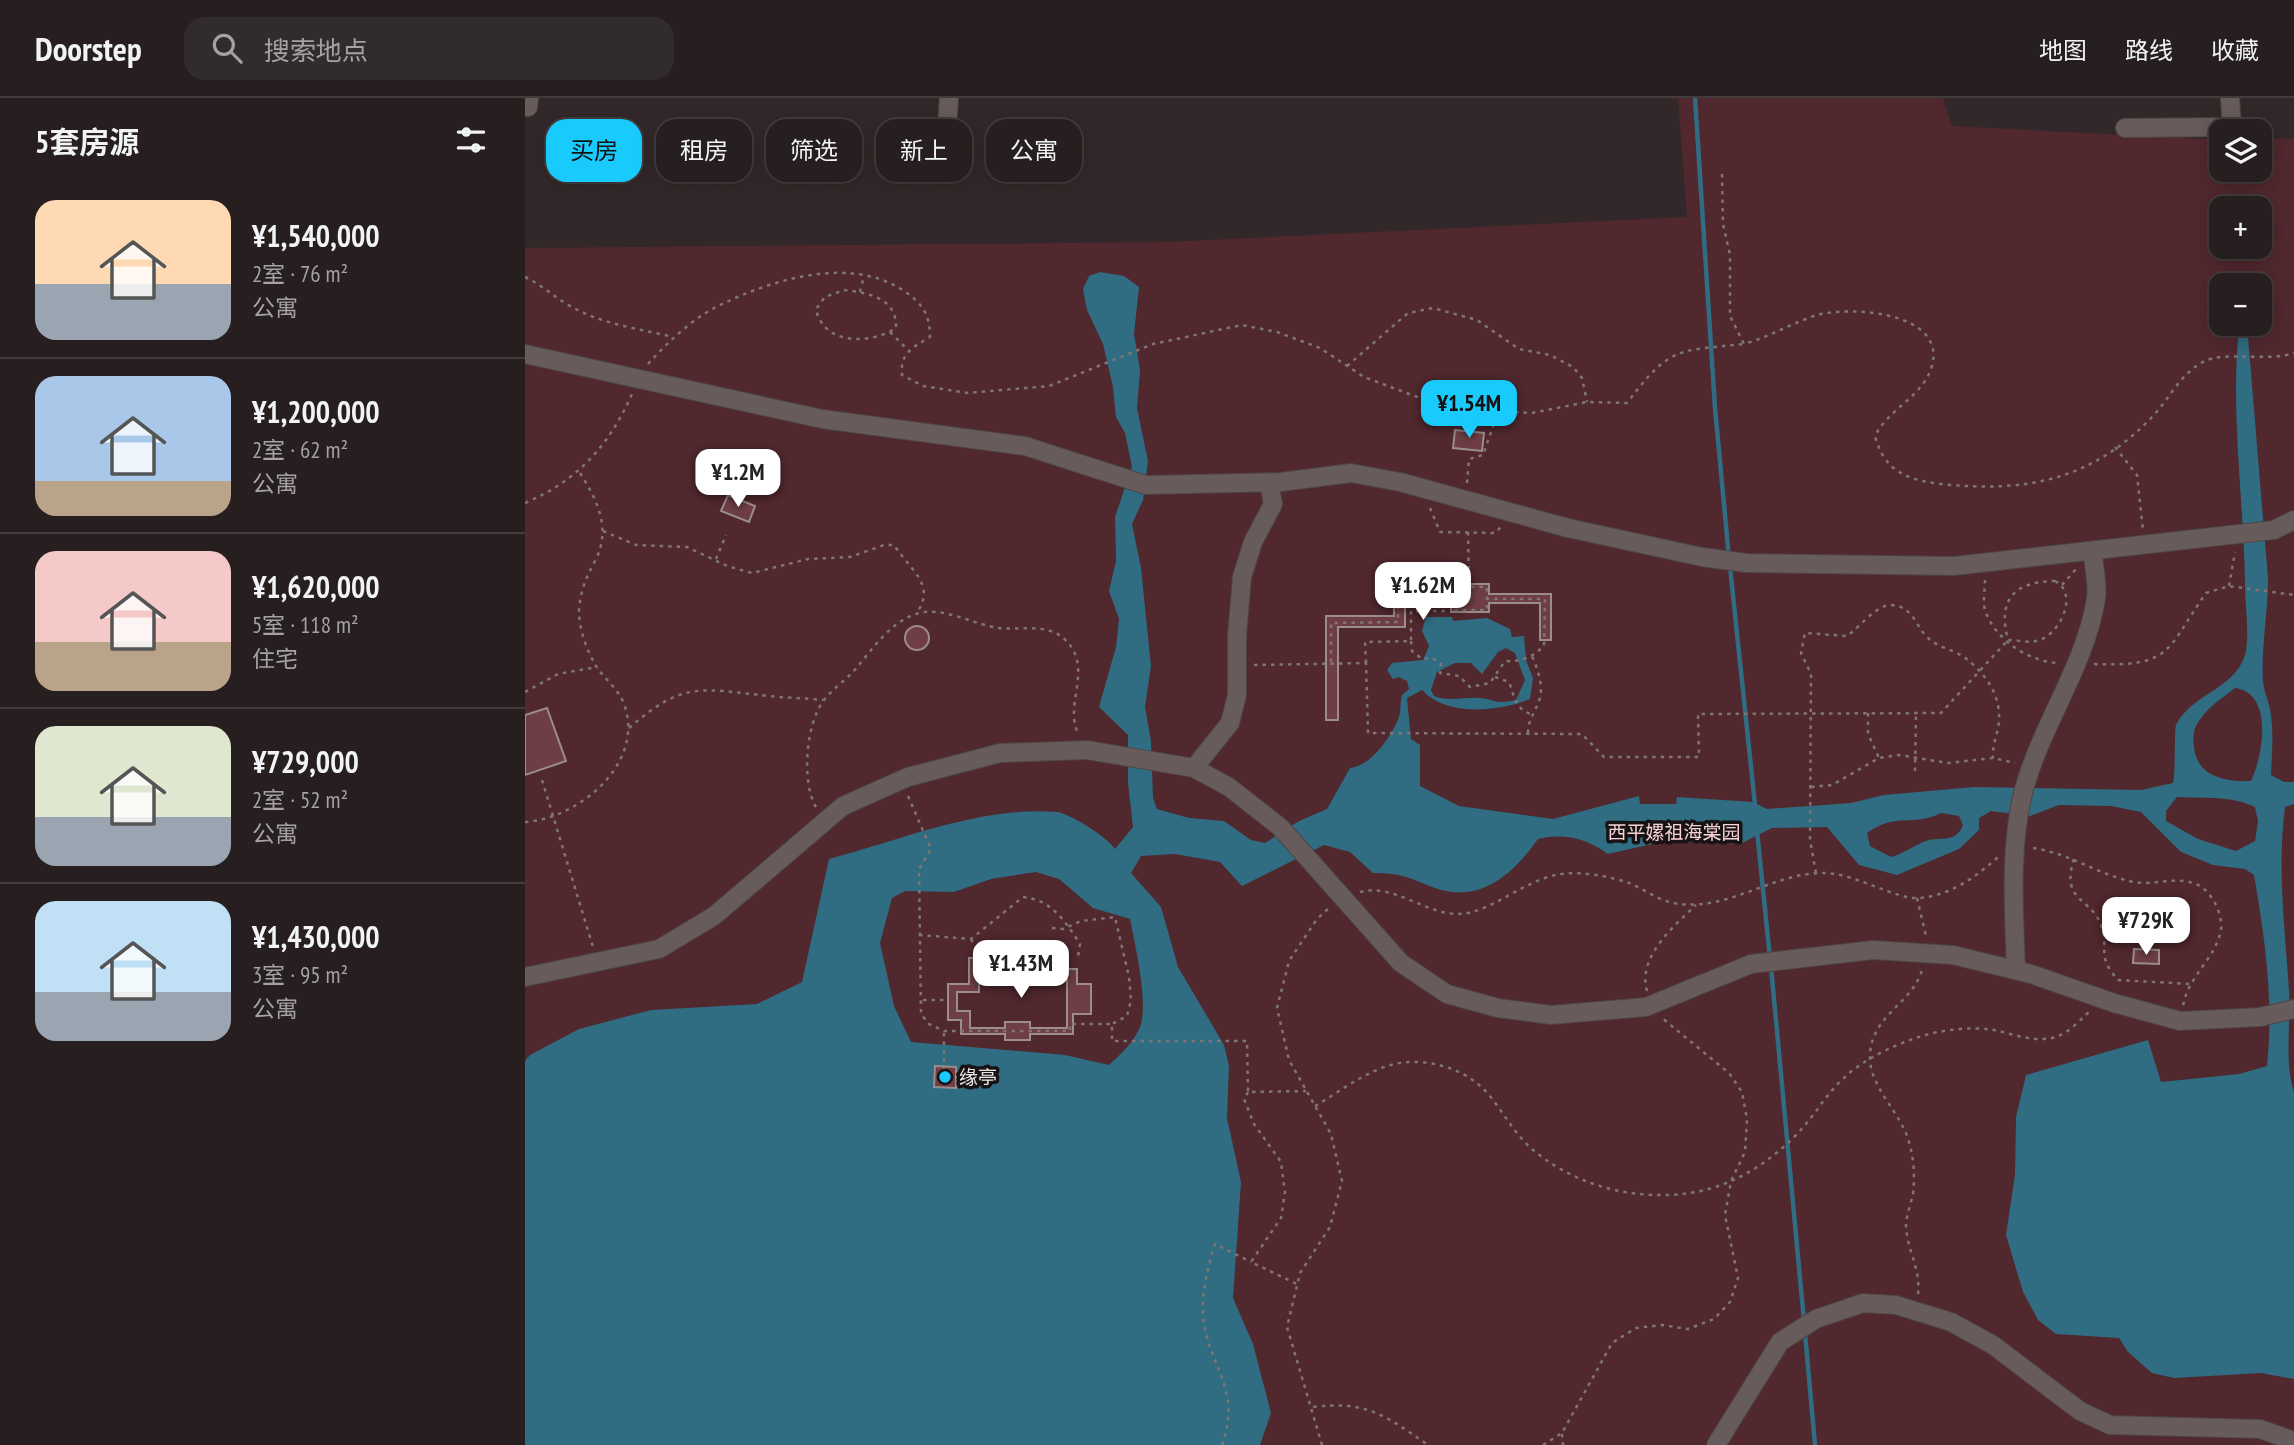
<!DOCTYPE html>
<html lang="zh">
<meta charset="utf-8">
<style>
body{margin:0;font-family:"PT Sans Narrow","Noto Sans SC",sans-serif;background:#322b2c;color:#f1f3f6;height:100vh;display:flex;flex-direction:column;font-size:26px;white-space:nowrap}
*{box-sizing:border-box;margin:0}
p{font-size:23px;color:#a4a2a4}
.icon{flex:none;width:38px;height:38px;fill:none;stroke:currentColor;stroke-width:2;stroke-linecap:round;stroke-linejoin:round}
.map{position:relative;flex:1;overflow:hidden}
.drawer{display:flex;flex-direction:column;background:#261e1f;width:525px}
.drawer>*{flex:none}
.top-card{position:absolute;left:21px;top:21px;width:665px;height:63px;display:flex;gap:14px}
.tools{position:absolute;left:1684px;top:21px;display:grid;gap:14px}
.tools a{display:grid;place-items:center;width:63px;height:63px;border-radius:14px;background:#261e1f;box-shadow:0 4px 18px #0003,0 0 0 2px #423c3d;font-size:35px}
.price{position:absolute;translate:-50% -60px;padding:0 16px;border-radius:14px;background:#fff;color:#222;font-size:23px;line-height:46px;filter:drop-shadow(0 2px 4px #0008)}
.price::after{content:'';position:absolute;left:50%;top:42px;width:21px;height:16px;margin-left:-10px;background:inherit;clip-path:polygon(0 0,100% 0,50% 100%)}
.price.selected{background:#19cafc;color:#111}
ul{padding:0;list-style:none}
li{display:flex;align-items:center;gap:21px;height:175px;padding:0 35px}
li+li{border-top:2px solid #423c3d}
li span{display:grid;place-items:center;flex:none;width:196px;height:140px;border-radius:21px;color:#555}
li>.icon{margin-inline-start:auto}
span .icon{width:84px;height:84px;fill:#fffc;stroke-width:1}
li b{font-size:30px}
h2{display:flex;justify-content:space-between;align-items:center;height:84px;padding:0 35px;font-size:30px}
.chip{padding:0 24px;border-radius:21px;background:#261e1f;box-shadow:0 4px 18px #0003,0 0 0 2px #423c3d;font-size:24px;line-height:63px}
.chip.selected{background:#19cafc;color:#111}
header{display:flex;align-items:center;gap:42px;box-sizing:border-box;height:98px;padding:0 35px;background:#261e1f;border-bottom:2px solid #423c3d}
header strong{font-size:33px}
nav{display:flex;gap:38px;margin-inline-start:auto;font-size:24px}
.search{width:490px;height:63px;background:#322b2c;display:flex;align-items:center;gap:18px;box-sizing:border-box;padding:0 24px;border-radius:21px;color:#a4a2a4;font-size:26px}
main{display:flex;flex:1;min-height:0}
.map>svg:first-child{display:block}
.green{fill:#50282e;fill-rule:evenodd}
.water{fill:#306c82;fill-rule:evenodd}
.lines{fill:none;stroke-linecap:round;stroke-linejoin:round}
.stream{stroke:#306c82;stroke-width:4.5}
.building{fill:#6f3e44;stroke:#9b8d8e;stroke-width:2}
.minor-casing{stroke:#4e4545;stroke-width:20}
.path{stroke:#7f7576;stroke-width:2.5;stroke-dasharray:3.5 5;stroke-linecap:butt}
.minor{stroke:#675b5c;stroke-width:18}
.poi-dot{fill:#19cafc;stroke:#171213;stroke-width:2.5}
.labels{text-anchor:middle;stroke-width:7;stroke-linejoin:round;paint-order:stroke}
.park-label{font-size:19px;fill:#f6d3d6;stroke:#171213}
.poi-label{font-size:19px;fill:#efe8e8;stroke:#171213;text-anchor:start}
</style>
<header>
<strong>Doorstep</strong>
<div class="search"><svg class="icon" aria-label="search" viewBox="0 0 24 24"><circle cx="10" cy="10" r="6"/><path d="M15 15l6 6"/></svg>搜索地点</div>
<nav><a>地图</a><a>路线</a><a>收藏</a></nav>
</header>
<main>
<section class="drawer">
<h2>5套房源<svg class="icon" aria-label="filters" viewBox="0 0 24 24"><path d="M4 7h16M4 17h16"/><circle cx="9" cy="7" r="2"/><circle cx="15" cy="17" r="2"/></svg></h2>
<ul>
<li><span style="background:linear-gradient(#ffd9b3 60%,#9aa5b1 0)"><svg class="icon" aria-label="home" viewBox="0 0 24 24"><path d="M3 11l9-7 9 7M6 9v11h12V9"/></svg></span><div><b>¥1,540,000</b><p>2室 · 76 m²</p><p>公寓</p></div></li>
<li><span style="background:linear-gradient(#a9c7e8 75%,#b9a48a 0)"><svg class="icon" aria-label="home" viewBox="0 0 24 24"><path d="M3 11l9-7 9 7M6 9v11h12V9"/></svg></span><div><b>¥1,200,000</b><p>2室 · 62 m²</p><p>公寓</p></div></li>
<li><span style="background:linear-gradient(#f6c9c9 65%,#b9a48a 0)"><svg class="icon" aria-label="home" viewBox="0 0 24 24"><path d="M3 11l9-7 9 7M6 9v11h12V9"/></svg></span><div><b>¥1,620,000</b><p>5室 · 118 m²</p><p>住宅</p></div></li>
<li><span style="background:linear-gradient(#dfe7d0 65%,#9aa5b1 0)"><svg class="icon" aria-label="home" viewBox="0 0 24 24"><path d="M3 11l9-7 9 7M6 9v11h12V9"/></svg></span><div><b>¥729,000</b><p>2室 · 52 m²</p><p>公寓</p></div></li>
<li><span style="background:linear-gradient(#bfe0f5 65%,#9aa5b1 0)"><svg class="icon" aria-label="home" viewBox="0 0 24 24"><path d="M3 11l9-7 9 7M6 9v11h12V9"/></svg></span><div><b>¥1,430,000</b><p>3室 · 95 m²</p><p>公寓</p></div></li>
</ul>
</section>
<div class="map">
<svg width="1769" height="1347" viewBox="0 0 1769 1347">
<rect width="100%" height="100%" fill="#332829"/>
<path class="green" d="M 1153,0 L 1418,0 L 1427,28 L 1696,42 L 1696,72 L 1734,72 L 1734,42 L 1769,40 L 1769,1347 L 0,1347 L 0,150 L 640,144 L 1162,119 ZM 1696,110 L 1734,110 L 1734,149 L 1696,149 ZM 1696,187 L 1734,187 L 1734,226 L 1696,226 Z"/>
<path class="water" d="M 575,174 L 599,178 L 614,189 L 609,236 L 615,272 L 612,310 L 623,363 L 618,402 L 607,426 L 616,470 L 626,568 L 620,609 L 626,643 L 628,700 L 632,711 L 664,720 L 699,723 L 726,742 L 740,745 L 774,723 L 802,711 L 825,670 C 847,668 867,637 874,619 C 876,613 875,604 877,597 L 884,591 L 882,583 L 874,579 L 868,581 L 862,572 L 867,565 L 898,562 L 904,548 L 897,533 L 901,519 L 927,519 L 928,523 L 962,520 L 985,531 L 987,539 L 999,538 L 1001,562 L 1008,580 L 1005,601 C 972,614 922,619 897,592 L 882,600 L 886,641 L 895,647 L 895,688 L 934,708 L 1028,721 L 1114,698 L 1115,706 L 1151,706 L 1152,699 L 1228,704 L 1242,711 L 1326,705 L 1359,697 L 1449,689 L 1616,692 L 1648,685 C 1651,672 1649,633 1651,627 C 1667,595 1709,592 1720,557 C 1725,540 1720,506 1720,487 C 1719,402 1705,316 1714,231 L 1723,239 L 1743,480 C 1743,515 1736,549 1738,584 C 1739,593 1743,602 1745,611 C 1749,632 1747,655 1746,677 L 1759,684 L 1769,684 L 1769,706 L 1760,709 C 1752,771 1760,830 1764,893 C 1766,927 1759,962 1769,994 L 1769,1281 L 1736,1275 L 1649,1280 L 1627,1275 L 1603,1254 L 1594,1240 L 1531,1236 L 1513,1222 L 1498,1194 L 1481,1137 L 1490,1077 L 1491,1019 L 1501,977 L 1623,942 L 1636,984 L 1714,976 L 1742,968 C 1749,905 1740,840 1729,777 L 1720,771 L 1688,767 L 1656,754 L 1616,714 L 1586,708 L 1534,707 L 1505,718 L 1466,713 L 1454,720 L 1454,732 L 1434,751 L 1372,777 L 1334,767 L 1302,729 L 1247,730 L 1217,745 L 1162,738 L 1083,756 C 1060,740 1040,735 1013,741 C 988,776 956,806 910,790 C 884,780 877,775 848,775 L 825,754 L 799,747 L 717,788 L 695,764 L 650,756 L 616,758 L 606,775 L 636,809 L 653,869 L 699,947 L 704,968 L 702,1020 L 716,1084 L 708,1200 L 728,1246 L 746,1315 L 735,1347 L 0,1347 L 0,963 L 5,957 L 54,931 L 126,912 L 232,906 L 277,884 L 304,761 C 377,742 455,708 532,714 C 546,716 582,739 590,751 L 608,729 L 603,685 L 603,637 L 574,609 L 591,549 L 594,521 L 584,493 L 591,463 L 590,419 L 607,369 L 600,335 L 591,319 L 588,289 L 578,246 L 562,212 L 558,191 L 564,178 ZM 981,550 L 990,555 L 1000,582 L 991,602 C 968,607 971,601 954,600 C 938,599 925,604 909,598 L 906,592 L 912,574 L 930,565 L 946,565 L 957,576 L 973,554 ZM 1710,590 C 1749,595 1738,658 1726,683 C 1701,684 1672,679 1669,649 C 1668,639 1668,631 1674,623 C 1683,609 1697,600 1710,590 ZM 1652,699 C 1679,701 1705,697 1730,709 L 1733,723 L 1730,743 L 1711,753 L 1673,741 L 1641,723 L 1641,713 ZM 1416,715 L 1434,718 L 1438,727 C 1430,747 1414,737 1398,744 C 1387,749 1379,755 1366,759 L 1345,748 L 1342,735 C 1373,713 1386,730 1416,715 ZM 511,774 L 534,781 L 568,810 L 605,821 C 610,846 624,907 615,929 C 608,945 596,956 584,967 L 540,957 L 386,944 L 369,908 L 355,845 L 367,800 L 380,793 L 429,794 L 466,781 Z"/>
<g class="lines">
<g class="stream">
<path d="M 1170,0 L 1190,310 L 1204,460"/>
<path d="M 1205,469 L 1230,707"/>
<path d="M 1232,733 L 1245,860"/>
<path d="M 1246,869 L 1279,1223"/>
<path d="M 1280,1235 L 1290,1347"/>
</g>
</g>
<g class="building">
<path d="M 930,332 L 959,335 L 957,353 L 928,350 Z"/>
<path d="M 203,397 L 230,408 L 224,424 L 196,413 Z"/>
<path d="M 926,486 L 964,486 L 964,496 L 1026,496 L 1026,542 L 1015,542 L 1015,505 L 964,505 L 964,514 L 926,514 L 926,506 L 880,506 L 880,529 L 813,529 L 813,622 L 801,622 L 801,518 L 869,518 L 869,495 L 926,495 Z"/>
<circle cx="392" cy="540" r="12"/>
<path d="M 22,610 L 41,663 L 0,677 L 0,617 Z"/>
<path d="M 478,844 L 512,844 L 511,870 L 479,870 Z"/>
<path d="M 1609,851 L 1634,852 L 1634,866 L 1608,865 Z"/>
<path d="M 444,860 L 479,860 L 479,870 L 454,870 L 454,894 L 432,894 L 432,913 L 445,913 L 445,930 L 480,930 L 480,924 L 505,924 L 505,930 L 542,930 L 542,879 L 532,879 L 532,870 L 511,870 L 511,861 L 541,861 L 541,871 L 552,871 L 552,886 L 566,886 L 566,916 L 548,916 L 548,936 L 505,936 L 505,942 L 480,942 L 480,936 L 436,936 L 436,922 L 423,922 L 423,886 L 444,886 Z"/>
<path d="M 410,968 L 431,969 L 431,990 L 409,989 Z"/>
</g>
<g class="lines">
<g class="minor-casing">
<g id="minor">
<path d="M 3,9 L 4,0"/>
<path d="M 1600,30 L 1707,29 L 1705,0"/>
<path d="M 419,72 L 424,0"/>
<path d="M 0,256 L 297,321 L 500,348 L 621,387 L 756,384 L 826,375 L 875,384 L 1043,430 L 1177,459 L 1221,465 L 1429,468 L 1749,432 L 1769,422"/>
<path d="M 669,670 L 705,625 L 712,597 L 712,538 L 717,479 L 728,444 L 748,406 L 744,385"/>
<path d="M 1491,872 C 1489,813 1484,749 1499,691 C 1517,626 1560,568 1571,501 C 1573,486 1569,468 1567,453"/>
<path d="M 0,879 L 134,851 L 189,818 L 318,708 L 383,679 L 475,655 L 562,652 L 669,670 L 704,689 L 755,729 L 876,865 L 922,896 L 973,910 L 1026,917 L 1121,909 L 1226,866 L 1348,852 L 1428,857 L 1506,876 L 1589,905 L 1655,923 L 1735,919 L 1769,911"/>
<path d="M 1191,1347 L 1255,1244 L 1291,1221 L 1338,1205 L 1371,1207 L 1426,1224 L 1468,1247 L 1555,1313 L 1585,1327 L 1735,1331 L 1769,1343"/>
</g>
</g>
<g class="path">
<path d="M 1197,76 L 1198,126 L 1205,157 L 1205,218 L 1219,246 C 1244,239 1265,226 1289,218 C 1322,207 1422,213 1407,268 C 1398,299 1364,310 1350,338 C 1359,373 1382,382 1416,386 C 1502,395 1568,382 1629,317 C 1645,299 1657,274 1680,263 C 1699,253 1743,264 1769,255"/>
<path d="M 0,179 C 17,187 30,200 47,209 C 77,226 115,231 148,239"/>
<path d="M 319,192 C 344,195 372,200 371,230 C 345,247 298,247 291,211 L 300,199 Z"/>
<path d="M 335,194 L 339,178"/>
<path d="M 365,234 L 382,251"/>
<path d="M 123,266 C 143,244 167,221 193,208 C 248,181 328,156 382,195 C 399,207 405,219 405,239 C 387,250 375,255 377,277 L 398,288 L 443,295 L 524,288 L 628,246 L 717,227 L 752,234 L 795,250 L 839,279 L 895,300 L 953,312 L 1007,315 L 1062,304 L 1102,305 C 1145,248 1152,253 1219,246"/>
<path d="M 822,268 L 883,215 L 908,210 L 952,222 L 994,251 L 1025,257 L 1048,269 L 1057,280 L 1062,304"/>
<path d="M 1590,349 L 1612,377 L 1618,432"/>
<path d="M 942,385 L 944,361 L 958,357 L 973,314"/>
<path d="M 0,405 C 52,383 84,348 107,296"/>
<path d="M 905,410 L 915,434 L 970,435 L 977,428"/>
<path d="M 78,433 L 111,447 L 162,449 L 202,468 L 227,475 L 283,461 L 325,459 L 359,447 L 369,447 C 386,473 412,487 391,516"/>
<path d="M 943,434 L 944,489 L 929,489 L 929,512 L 962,512 L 962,489 L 944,489"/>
<path d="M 191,461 L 201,437"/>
<path d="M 1460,482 C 1460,492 1457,506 1461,515 C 1472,543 1505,564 1534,565"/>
<path d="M 1530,483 C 1555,496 1534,539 1511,543 C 1503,545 1492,542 1483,542 C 1472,500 1490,484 1530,483 Z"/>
<path d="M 1537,487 L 1551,471"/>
<path d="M 1704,488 L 1710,454"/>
<path d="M 886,543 L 887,553 L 897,561 L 907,560 L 916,566 L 915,575 L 934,578 L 945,589 L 965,585 L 980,563 C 997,564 1007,559 1019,548 L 1020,501 L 962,501"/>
<path d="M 806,564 L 806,525 L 873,524 L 873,500 L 929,500"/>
<path d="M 841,565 L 840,544 L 886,543 L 886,513 L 922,513"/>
<path d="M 1569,566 C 1648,569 1641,552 1681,495 L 1704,488 L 1769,497"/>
<path d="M 729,567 L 841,565 L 843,635 L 1057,636 L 1079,659 L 1174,659 L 1173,616 L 1416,615 L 1483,542"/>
<path d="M 970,579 L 984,584 C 990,599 989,609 1005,616"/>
<path d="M 0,594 L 33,576 L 72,569"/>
<path d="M 1343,615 L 1343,636 L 1354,660"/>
<path d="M 104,630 C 159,582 176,591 244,598 C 262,600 280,600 298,602"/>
<path d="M 1003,635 C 1003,622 1010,614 1014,603 C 1019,588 1013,572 1007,558"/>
<path d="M 1390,673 L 1391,615"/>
<path d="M 17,682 L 68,849"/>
<path d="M 1286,689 L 1307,687 L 1354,660 L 1374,657 L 1423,665 L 1468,660 L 1490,665"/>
<path d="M 383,698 L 406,751 L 394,771 L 396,916 L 404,926 L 419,933 L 545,933 L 545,926 L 587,926 L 587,943 L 722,943 L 723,994 L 781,993"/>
<path d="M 291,709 C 276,684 281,625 299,602 C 309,589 323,581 333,568 C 349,549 366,524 391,516 C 416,507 449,527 474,530 C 499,533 529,522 547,550 C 564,577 539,610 554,637"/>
<path d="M 0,724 C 53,721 121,665 99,606 C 93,590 80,582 71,568 C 62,553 54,531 54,513 C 55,493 61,480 70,463 C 87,431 72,402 55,375"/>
<path d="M 1508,750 C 1547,756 1573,777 1609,784 C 1629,788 1653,777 1673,787 C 1687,794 1698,816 1696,832 C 1691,860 1663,878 1658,908"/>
<path d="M 1549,761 C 1535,804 1566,799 1576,827 C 1585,852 1570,856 1593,882 L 1665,886"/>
<path d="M 1291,775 L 1285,742 L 1286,576 L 1276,555 L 1280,535 L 1322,538 C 1335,529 1351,507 1366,507 C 1387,508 1390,526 1401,538 C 1411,549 1427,551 1439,559 C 1459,574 1476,596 1474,623 C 1473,636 1467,646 1468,660"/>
<path d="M 835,794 C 868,785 900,816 933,816 C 964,816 998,783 1031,777 C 1053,772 1083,778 1104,785 C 1119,791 1133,802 1148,805 C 1202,815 1246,775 1298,775 C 1331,775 1370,802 1395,800 C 1426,797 1451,779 1473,759"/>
<path d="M 1392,800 L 1401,838"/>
<path d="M 527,830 L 538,831 L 556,823 L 590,819 L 604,879 L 606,902 L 602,918 L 587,926"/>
<path d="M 394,837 L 446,841 L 498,799 C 527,802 540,823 555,846 L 553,859"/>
<path d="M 446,841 L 453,855"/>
<path d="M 1122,893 C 1112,859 1149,828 1171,807"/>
<path d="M 398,902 L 420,902"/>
<path d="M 419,935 L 419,980"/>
<path d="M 723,994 L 719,1001 L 729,1026 L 756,1064 L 760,1094 L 756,1120 L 726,1164 L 772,1186"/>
<path d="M 790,1008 C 816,993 843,971 874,965 C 909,960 947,973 968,1002 C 981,1019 991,1037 1007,1051 C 1050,1088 1110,1103 1165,1095 C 1211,1088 1251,1061 1281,1026 C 1294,1010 1305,992 1321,978 C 1340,961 1367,948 1391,940 C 1414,932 1445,928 1469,932 C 1488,936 1507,944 1527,940 C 1542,937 1554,923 1565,913"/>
<path d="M 1393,1196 C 1396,1171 1382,1152 1381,1128 C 1381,1118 1386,1106 1388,1096 C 1390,1078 1389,1062 1384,1044 C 1376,1015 1347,992 1345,962 C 1343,918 1387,907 1397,872"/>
<path d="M 788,1309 C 841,1302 861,1318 903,1347"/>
<path d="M 1037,1336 L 1038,1347"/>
<path d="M 697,1347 C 718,1288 681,1268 678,1215 C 677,1192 683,1168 690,1146 L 726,1164"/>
<path d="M 797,1347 L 762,1229 L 775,1175 L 805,1129 L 817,1083 L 806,1036 L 764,962 L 752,910 L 764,863 L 792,821 L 805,809"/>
<path d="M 1018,1347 L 1037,1335 L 1087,1245 L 1111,1230 L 1137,1227 L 1163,1231 L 1189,1221 L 1205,1204 L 1213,1180 L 1200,1117 L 1206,1083 L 1220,1054 L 1222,1021 L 1217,994 L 1204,975 L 1137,920"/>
</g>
<use href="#minor" class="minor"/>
</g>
<circle class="poi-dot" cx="420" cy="979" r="7"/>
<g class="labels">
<g class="park-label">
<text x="1149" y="741">西平嫘祖海棠园</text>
</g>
<g class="poi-label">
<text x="434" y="986">缘亭</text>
</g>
</g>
</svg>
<div class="tools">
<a><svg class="icon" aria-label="layers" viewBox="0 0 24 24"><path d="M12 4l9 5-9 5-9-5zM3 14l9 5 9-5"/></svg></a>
<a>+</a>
<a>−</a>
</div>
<b class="price selected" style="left:944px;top:342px">¥1.54M</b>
<b class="price" style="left:213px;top:411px">¥1.2M</b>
<b class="price" style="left:898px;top:524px">¥1.62M</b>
<b class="price" style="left:1621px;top:859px">¥729K</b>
<b class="price" style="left:496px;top:902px">¥1.43M</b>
<div class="top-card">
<a class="chip selected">买房</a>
<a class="chip">租房</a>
<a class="chip">筛选</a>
<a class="chip">新上</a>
<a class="chip">公寓</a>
</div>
</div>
</main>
